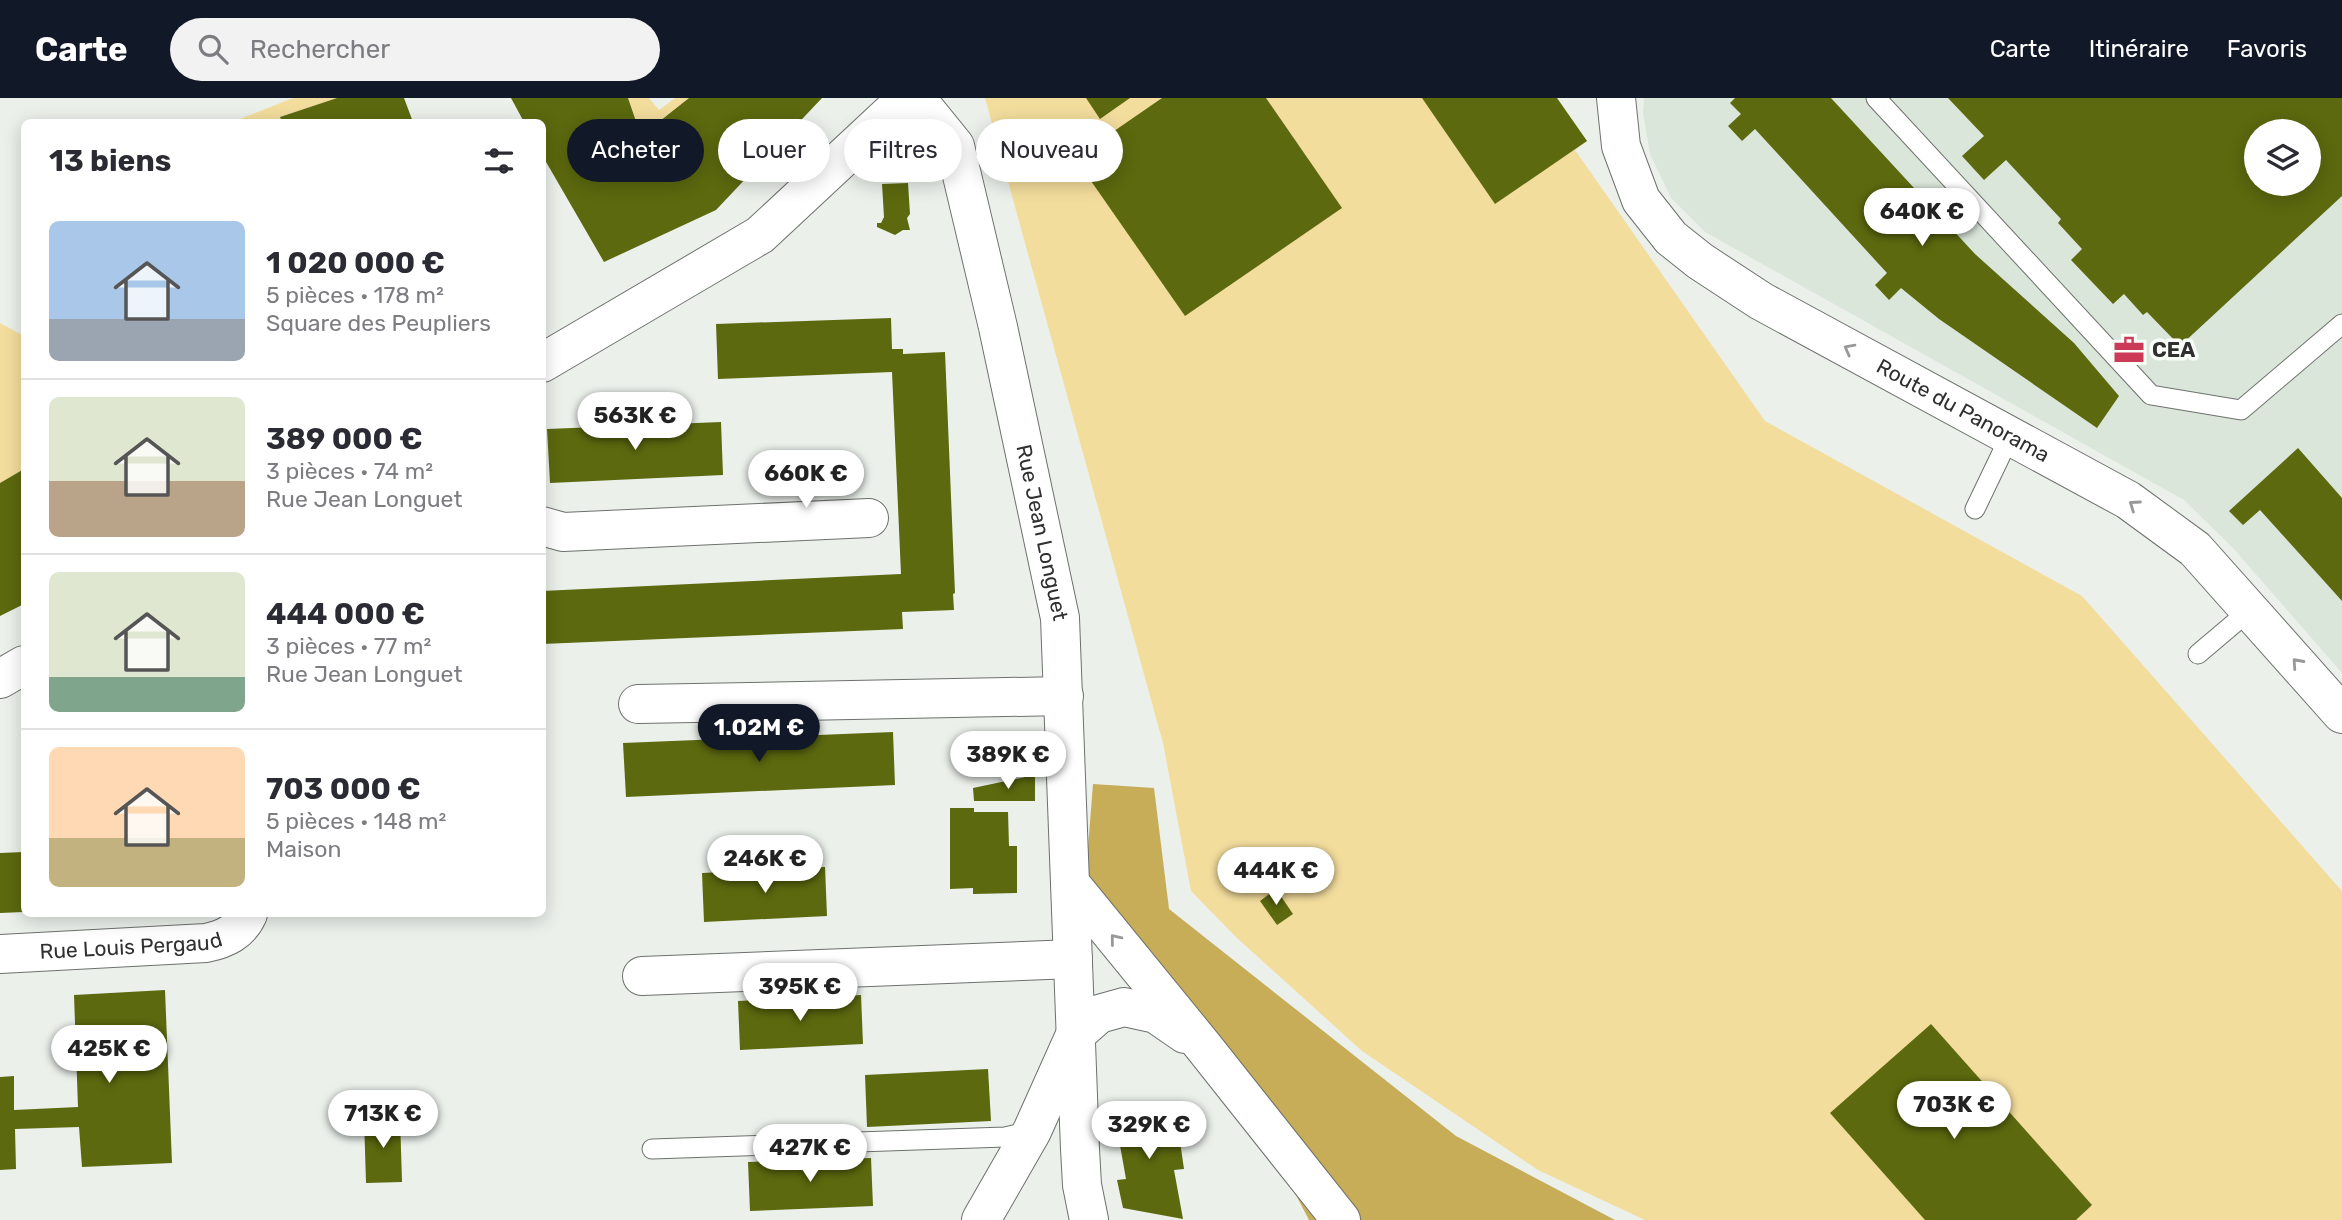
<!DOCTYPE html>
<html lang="fr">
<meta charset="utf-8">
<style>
body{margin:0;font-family:Rubik,sans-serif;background:#f2f2f3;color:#2b2b33;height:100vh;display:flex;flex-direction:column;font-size:26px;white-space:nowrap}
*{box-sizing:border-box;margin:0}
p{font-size:23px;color:#7c7c81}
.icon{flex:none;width:38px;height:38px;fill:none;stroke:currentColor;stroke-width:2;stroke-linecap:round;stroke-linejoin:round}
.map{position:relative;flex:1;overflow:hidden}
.details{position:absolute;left:21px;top:21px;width:525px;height:798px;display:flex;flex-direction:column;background:#fff;border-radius:10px;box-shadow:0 4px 18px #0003}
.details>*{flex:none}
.top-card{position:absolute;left:567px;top:21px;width:665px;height:63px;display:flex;gap:14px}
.fabs{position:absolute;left:2244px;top:21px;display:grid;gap:14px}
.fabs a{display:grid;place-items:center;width:77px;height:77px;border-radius:50%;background:#fff;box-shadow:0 4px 18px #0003;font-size:35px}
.price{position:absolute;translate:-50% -60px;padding:0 16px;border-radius:24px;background:#fff;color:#222;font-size:23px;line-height:46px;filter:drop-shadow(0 2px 4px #0008)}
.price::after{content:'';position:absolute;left:50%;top:42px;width:21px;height:16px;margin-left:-10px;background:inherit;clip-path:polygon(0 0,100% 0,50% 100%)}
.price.selected{background:#111827;color:#fff}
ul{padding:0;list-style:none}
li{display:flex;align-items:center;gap:21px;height:175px;padding:0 28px}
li+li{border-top:2px solid #e1e1e2}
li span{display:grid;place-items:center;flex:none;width:196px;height:140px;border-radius:10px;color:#555}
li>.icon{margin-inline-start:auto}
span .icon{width:84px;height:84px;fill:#fffc;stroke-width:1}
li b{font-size:30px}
h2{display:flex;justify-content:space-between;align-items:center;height:84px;padding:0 28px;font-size:30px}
.pill{padding:0 24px;border-radius:32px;background:#fff;box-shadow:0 4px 18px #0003;font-size:24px;line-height:63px}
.pill.selected{background:#111827;color:#fff}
header{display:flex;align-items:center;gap:42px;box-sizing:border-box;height:98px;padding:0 35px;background:#111827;color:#fff}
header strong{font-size:33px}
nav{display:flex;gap:38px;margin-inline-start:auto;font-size:24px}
.search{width:490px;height:63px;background:#f2f2f3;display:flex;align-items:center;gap:18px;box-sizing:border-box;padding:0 24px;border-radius:38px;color:#7c7c81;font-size:26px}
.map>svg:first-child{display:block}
.built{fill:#dbe6db;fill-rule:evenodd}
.green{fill:#f3dd9d}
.forest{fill:#c8ad59}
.building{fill:#5c690e;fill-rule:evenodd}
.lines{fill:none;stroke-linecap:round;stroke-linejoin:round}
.service-casing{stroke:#6d716d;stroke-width:21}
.minor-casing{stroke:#6d716d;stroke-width:40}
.tertiary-casing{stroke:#6d716d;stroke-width:40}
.service{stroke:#fff;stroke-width:19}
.minor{stroke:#fff;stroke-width:38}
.tertiary{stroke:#fff;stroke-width:38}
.oneway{stroke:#979897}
.labels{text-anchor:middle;stroke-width:7;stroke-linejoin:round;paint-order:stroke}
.poi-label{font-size:21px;font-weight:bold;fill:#2f302f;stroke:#f9fdf8;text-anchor:start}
.street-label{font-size:21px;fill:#2f302f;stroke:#f9fdf8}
</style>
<header>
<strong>Carte</strong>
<div class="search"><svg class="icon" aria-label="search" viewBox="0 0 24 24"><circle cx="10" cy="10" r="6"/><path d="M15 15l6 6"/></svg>Rechercher</div>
<nav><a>Carte</a><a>Itinéraire</a><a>Favoris</a></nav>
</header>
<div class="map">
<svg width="2342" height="1122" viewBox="0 0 2342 1122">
<rect width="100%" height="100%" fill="#ebf0eb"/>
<path class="built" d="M 1644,0 L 2342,0 L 2342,575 L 2233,450 L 2184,402 L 1705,134 L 1671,100 L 1650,56 L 1643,15 ZM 2256,33 L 2308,33 L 2308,86 L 2256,86 Z"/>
<g class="green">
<path d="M 293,0 L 337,0 L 280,19 L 282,24 L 186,24 L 235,23 Z"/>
<path d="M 628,0 L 649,0 L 659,12 L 675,0 L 689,0 L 641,38 Z"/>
<path d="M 985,0 L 1557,0 L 1587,43 L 1575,52 L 1765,323 L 2082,498 L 2342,793 L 2342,1122 L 1645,1122 L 1538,1072 L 1362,953 L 1237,840 L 1191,793 L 1163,645 Z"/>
<path d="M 0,225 L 24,238 L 24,371 L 0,385 Z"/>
</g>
<path class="forest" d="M 1093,686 L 1154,690 L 1169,811 L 1456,1038 L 1615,1122 L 1309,1122 L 1231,972 L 1085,788 Z"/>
<g class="building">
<path d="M 337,0 L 404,0 L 413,24 L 282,24 L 280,19 Z"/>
<path d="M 511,0 L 628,0 L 641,38 L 689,0 L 822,0 L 716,112 L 604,164 L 542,57 L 542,24 L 524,24 Z"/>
<path d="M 1086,0 L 1130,0 L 1100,21 Z"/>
<path d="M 1162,0 L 1266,0 L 1342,110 L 1185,218 L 1075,60 Z"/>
<path d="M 1422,0 L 1557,0 L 1587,43 L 1495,106 Z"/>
<path d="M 1735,0 L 1831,0 L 1975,156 L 2074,245 L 2119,298 L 2097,330 L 1939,221 L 1901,190 L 1889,202 L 1875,187 L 1887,175 L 1755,31 L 1742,43 L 1728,28 L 1741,16 L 1730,5 Z"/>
<path d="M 1948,0 L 2342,0 L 2342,98 L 2180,248 L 2147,214 L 2143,217 L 2124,196 L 2113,206 L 2071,162 L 2082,151 L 2058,125 L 2061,121 L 2006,62 L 1984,82 L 1962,58 L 1984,38 ZM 2256,33 L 2308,33 L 2308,86 L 2256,86 Z"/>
<path d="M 908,85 L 910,116 L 907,120 L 910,132 L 903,132 L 895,137 L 877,129 L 877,125 L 881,125 L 884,119 L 882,86 Z"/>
<path d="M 891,220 L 892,251 L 903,251 L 903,256 L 945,254 L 955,495 L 953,496 L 954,512 L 902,514 L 903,531 L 542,546 L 542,493 L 901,476 L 892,274 L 718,281 L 716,226 Z"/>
<path d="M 721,324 L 723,377 L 550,385 L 547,331 Z"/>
<path d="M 2298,350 L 2342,400 L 2342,503 L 2260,412 L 2243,427 L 2229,413 Z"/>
<path d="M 24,371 L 24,506 L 0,518 L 0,385 Z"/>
<path d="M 893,634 L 895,687 L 626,699 L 623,645 Z"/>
<path d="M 1035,677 L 1035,703 L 974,703 L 973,690 Z"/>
<path d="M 950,710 L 974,710 L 974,714 L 1008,714 L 1009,748 L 1017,748 L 1017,795 L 973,796 L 973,790 L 950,791 Z"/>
<path d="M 24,754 L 24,814 L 0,815 L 0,755 Z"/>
<path d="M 825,769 L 827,818 L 704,824 L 702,775 Z"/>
<path d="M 1276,791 L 1293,816 L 1277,827 L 1260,803 Z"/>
<path d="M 165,892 L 172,1065 L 82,1069 L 79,1029 L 15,1031 L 16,1071 L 0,1072 L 0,979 L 14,978 L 14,1012 L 78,1009 L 74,897 Z"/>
<path d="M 861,897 L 863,946 L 740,952 L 738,903 Z"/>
<path d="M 1931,926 L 2092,1107 L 2076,1122 L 1925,1122 L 1830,1015 Z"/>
<path d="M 988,971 L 991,1023 L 867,1029 L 865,977 Z"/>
<path d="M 1139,1004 L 1143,1018 L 1164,1014 L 1166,1024 L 1177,1023 L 1184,1071 L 1174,1072 L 1183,1121 L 1123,1110 L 1117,1082 L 1126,1081 L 1113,1008 Z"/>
<path d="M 400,1019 L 402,1084 L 366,1085 L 364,1021 Z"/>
<path d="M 871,1060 L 873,1108 L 750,1113 L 748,1064 Z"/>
</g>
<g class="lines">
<g class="service-casing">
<g id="service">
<path d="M 1876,0 L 2151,297 L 2241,312 L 2342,226"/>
<path d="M 1975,411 L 2010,338"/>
<path d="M 2198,556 L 2250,512"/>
<path d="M 652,1051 L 1005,1039 L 1031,1033"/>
</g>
</g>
<g class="minor-casing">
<g id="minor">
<path id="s1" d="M 916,0 L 955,48 L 998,229 L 1060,520 L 1080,1051 L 1082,1087 L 1089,1122"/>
<path id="s2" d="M 1616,0 L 1621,48 L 1641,102 L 1671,140 L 1700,163 L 1761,203 L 2128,402 L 2195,451 L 2342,616"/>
<path d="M 542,428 L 563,434 L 869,420"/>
<path d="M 638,606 L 1064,598"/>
<path d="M 1070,785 L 1203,948 L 1341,1122"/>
<path id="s3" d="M 0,856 L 206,845 C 225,841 240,834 248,816"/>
<path d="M 642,878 L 1073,861"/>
<path d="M 981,1122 L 1032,1033 L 1075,937 L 1099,916 L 1124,909 L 1156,916 L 1185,936"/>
</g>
</g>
<g class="tertiary-casing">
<g id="tertiary">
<path d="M 542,265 L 760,137 L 907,0"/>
<path d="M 0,581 L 24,567"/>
</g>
</g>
<use href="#service" class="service"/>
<use href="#minor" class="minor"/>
<use href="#tertiary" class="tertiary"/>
</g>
<defs><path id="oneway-chevron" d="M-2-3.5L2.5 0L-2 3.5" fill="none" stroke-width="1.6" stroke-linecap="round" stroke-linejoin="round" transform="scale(1.75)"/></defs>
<g class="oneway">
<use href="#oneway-chevron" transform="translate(1849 251) rotate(-152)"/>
<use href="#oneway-chevron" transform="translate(2134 407) rotate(-145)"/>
<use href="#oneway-chevron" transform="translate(2297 565) rotate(-132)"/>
<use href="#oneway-chevron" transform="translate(1115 841) rotate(-129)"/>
</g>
<defs>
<g id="office-bare" transform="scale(2.415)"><path d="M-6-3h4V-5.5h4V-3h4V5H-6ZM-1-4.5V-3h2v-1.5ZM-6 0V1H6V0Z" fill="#cb3b57" stroke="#f9fdf8" stroke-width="2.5" paint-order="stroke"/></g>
</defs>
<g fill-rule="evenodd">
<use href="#office-bare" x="2129" y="252"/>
</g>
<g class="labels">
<g class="poi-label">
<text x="2152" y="259">CEA</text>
</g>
<g class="street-label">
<text dy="7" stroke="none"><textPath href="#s2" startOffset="494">Route du Panorama</textPath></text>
<text dy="7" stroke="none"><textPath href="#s1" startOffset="458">Rue Jean Longuet</textPath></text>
<text dy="7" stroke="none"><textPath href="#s3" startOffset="131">Rue Louis Pergaud</textPath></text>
</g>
</g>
</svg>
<div class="fabs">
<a><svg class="icon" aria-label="layers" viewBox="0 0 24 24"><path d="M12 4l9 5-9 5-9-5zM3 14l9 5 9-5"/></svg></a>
</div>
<b class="price" style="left:1922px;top:150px">640K €</b>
<b class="price" style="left:635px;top:354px">563K €</b>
<b class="price" style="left:806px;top:412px">660K €</b>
<b class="price selected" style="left:759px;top:666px">1.02M €</b>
<b class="price" style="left:1008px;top:693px">389K €</b>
<b class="price" style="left:765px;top:797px">246K €</b>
<b class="price" style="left:1276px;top:809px">444K €</b>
<b class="price" style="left:800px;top:925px">395K €</b>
<b class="price" style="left:109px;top:987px">425K €</b>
<b class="price" style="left:1954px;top:1043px">703K €</b>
<b class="price" style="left:383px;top:1052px">713K €</b>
<b class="price" style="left:1149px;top:1063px">329K €</b>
<b class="price" style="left:810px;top:1086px">427K €</b>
<div class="top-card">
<a class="pill selected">Acheter</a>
<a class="pill">Louer</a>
<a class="pill">Filtres</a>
<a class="pill">Nouveau</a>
</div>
<section class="details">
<h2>13 biens<svg class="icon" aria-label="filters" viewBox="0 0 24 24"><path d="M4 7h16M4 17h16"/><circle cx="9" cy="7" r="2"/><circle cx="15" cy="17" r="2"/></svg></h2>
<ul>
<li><span style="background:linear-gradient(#a9c7e8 70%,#9aa5b1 0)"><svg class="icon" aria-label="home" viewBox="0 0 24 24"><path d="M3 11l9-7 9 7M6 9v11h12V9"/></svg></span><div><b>1 020 000 €</b><p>5 pièces · 178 m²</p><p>Square des Peupliers</p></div></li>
<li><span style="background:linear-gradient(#dfe7d0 60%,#b9a48a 0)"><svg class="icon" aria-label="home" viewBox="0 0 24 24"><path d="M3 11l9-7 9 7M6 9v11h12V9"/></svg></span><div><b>389 000 €</b><p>3 pièces · 74 m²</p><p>Rue Jean Longuet</p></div></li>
<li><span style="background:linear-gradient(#dfe7d0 75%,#7fa58c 0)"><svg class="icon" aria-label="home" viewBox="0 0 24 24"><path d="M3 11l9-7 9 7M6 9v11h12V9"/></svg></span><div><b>444 000 €</b><p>3 pièces · 77 m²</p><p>Rue Jean Longuet</p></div></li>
<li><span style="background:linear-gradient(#ffd9b3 65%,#c2b280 0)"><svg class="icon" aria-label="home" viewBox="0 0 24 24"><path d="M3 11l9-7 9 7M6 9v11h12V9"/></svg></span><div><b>703 000 €</b><p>5 pièces · 148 m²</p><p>Maison</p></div></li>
</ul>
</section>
</div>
